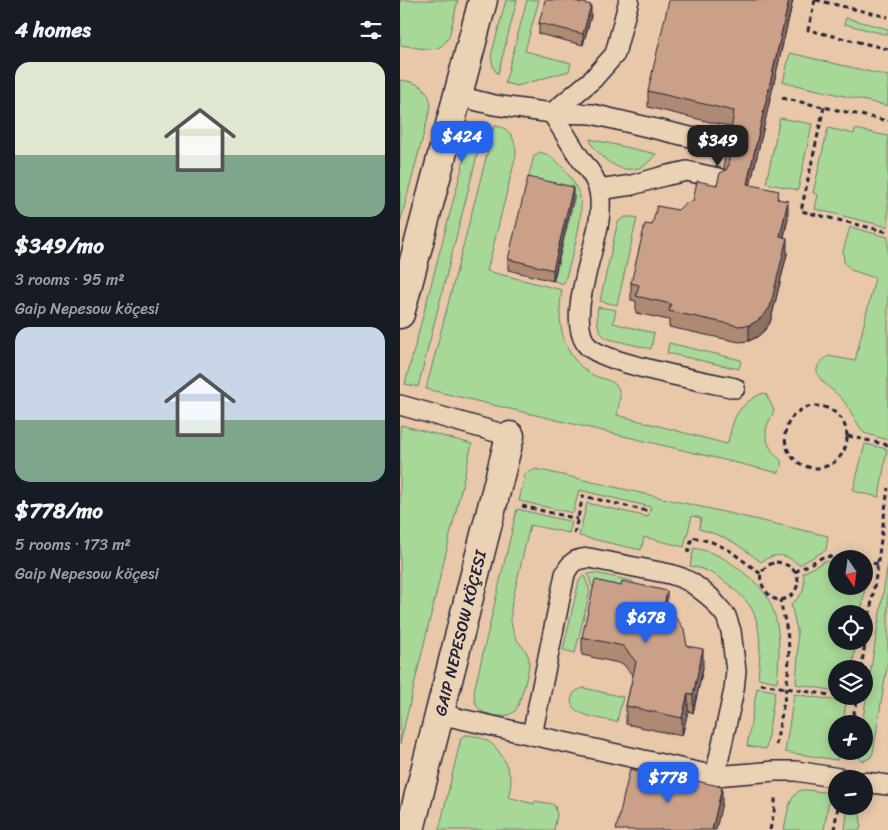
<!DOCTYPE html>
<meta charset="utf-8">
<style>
body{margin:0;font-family:Sriracha,sans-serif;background:#242831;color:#f1f3f6;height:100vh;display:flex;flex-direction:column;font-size:19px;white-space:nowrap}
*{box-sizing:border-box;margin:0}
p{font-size:16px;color:#9ea1a6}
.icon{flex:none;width:28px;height:28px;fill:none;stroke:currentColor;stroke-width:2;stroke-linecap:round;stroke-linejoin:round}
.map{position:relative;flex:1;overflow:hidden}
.sheet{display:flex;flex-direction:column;background:#171b24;width:400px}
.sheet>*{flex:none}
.needle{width:32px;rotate:167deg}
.fabs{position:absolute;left:428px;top:550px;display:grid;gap:10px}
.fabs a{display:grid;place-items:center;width:45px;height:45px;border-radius:50%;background:#171b24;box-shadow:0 2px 12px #0003;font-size:25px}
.price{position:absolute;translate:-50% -42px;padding:0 11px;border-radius:10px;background:#2563eb;color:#fff;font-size:16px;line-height:32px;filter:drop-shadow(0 1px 2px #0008)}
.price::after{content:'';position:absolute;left:50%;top:30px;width:15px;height:11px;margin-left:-8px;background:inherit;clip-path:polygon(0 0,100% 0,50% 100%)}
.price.on{background:#222;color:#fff}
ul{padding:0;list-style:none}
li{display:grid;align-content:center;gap:10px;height:265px;padding:0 15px}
li span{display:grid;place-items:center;height:155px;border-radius:15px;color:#555}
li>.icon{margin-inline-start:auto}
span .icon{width:90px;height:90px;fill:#fffc;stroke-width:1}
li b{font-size:21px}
h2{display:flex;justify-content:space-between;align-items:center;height:60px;padding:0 15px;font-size:21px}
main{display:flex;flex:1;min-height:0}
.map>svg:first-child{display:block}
.green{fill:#a8d898;stroke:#657d6a}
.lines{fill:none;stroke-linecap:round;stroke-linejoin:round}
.lane-casing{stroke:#22223b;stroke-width:22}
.street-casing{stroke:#22223b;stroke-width:31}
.path{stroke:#22223b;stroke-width:3;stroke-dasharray:5 4;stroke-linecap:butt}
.lane{stroke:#ecd2b4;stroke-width:19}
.street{stroke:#ecd2b4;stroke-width:28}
.wall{fill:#ae8a75;stroke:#22223b}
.shaded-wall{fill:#8d705f;stroke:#22223b}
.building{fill:#caa088;stroke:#22223b}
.labels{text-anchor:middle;stroke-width:5;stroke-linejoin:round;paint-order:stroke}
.street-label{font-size:16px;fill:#22223b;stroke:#ecd2b4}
</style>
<main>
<section class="sheet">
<h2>4 homes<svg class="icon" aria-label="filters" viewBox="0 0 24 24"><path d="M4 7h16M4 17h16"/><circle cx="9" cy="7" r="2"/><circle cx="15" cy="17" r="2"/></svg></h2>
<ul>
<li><span style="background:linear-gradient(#dfe7d0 60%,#7fa58c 0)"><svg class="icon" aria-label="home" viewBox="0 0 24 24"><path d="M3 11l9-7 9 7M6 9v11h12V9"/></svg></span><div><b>$349/mo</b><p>3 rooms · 95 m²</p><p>Gaip Nepesow köçesi</p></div></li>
<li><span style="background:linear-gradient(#c9d6e8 60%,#7fa58c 0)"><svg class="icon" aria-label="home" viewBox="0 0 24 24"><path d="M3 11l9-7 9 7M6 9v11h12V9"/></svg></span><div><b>$778/mo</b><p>5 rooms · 173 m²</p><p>Gaip Nepesow köçesi</p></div></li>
</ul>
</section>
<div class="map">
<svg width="488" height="830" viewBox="0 0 488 830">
<rect width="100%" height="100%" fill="#e9c8aa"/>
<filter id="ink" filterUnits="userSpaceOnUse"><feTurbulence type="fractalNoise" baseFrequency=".02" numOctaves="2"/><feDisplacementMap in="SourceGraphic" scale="10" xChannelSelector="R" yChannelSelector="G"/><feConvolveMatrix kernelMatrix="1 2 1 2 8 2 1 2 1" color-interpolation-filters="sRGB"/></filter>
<g filter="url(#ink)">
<g class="green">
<path d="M 0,0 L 58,0 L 49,37 C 46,41 44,44 40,47 C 31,52 10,46 0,45 Z"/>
<path d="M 106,0 L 117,0 L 98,74 L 96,72 L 93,66 L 91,56 Z"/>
<path d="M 127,0 L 139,0 L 125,51 L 171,63 L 169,71 L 117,86 L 105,83 Z"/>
<path d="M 446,18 L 488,29 L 488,35 L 444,24 Z"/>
<path d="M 390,53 L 488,76 L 488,106 L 383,82 Z"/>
<path d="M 0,80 C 17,82 29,87 31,106 L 0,223 Z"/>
<path d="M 380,118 L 412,124 L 398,190 L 366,183 Z"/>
<path d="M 95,126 C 111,127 116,141 116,155 L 87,271 L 162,290 C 156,322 162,358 193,375 C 200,379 211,379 217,386 C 223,395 218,406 217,415 L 327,444 C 330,436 331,428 334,420 C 339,407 351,398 363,393 L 366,394 L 374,410 C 372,418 366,424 366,432 C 366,441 370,448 375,455 C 377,456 380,459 381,461 C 382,465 380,469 379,473 L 26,389 L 94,127 Z"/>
<path d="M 84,128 L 18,387 L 5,384 L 71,133 L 75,130 Z"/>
<path d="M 428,128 L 454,134 L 455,129 L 488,136 L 488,227 L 415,209 L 418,195 L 413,193 Z"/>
<path d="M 190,139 L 256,154 C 252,159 247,165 241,167 C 226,173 211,166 201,155 C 196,150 191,146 190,139 Z"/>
<path d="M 140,152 C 151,155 158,162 165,170 C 171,178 177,187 180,197 C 185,218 170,262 164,284 L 154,281 L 175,196 L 129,178 L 129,175 L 134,156 Z"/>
<path d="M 225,217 L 233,217 L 237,218 L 217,305 L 200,301 L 217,225 L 219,221 Z"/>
<path d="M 450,227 L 488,237 L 488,440 L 464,433 C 456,423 451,410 443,400 C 431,386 400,373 429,356 L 455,361 L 475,278 L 451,270 L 444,262 L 443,251 Z"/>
<path d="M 198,307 L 216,310 L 213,323 L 254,333 L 251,349 L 209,339 C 197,335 196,318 198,307 Z"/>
<path d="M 269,343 L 341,360 L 339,369 L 267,353 Z"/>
<path d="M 1,425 L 72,444 L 0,744 L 0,430 Z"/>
<path d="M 465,444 L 487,449 L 479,497 L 453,491 Z"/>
<path d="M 136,469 L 428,536 L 426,550 L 399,565 C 387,554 375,552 361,562 C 339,545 327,536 299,529 L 301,518 L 292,516 L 284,547 L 244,537 L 241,550 L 179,536 L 187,503 L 248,517 L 251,507 L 179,490 L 173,513 L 119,501 L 125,474 Z"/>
<path d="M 117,509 L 172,522 L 169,533 L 130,525 L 112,602 C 110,616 110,627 117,640 C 122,647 130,653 129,663 C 129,671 120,705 115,711 C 107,719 87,717 79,709 C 74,704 75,697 74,691 Z"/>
<path d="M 294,548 C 313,552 324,557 339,569 C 348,576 357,583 364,592 C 382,618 380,652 377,682 L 358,678 C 360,655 363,627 350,606 C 344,597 336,591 328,584 C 315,574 306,569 290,566 Z"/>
<path d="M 425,561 L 436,563 L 436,586 L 464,586 L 464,567 L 468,568 L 461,614 L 436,614 L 436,641 L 456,641 L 452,669 L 436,669 L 436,691 L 396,684 L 398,655 L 397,630 L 391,604 C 403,595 406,588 403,573 Z"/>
<path d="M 488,563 L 488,660 L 473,753 L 470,758 L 463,761 L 460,759 L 458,751 L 464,751 L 464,724 L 462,724 Z"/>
<path d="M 195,573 L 232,581 L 235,584 L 241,598 L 192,587 L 188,574 Z"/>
<path d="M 184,575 L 190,591 L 175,653 L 163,650 L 179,581 Z"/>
<path d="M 184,688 L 223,697 L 217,722 C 205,719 165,716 172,697 C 174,691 178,690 184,688 Z"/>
<path d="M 357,688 L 375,691 L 366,749 L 347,746 Z"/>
<path d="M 394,694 L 446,702 L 443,724 L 436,724 L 436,751 L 438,751 L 437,760 L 385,752 Z"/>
<path d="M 65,735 C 88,735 102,750 108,770 C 109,774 111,778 111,782 C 111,787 109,793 108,797 L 134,804 L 135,801 L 152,804 L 155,806 L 157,815 L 154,830 L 39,830 L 61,738 Z"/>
<path d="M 401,790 L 407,790 L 430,793 L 424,830 L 384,830 C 387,817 388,796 401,790 Z"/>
<path d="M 448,806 L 456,806 C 461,814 462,821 460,830 L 445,830 Z"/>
</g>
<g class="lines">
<g class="lane-casing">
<g id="lane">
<path d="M 229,0 L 215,54 L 193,79 L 152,113 C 160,126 168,139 176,152 C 184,165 196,176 199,191 C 204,217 193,245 187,270 C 182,291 173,325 186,344 C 199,363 308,382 335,388"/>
<path d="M 58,96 L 94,105 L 152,113 L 192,114 L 320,144"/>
<path d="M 199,190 L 232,185 L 264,176 L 287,171 L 318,178"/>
<path d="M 0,405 L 110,436"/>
<path d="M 39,714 L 315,776 L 375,771 L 396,771 L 445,779"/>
<path d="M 132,735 L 165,574 C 171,561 176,559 189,558 L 270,574 L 282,578 L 292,583 L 310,597 L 326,616 L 331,631 L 336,671 L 335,680 L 334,690 L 315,776"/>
<path d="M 464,782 L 488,785"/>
</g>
</g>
<g class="street-casing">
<g id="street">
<path d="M 0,314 L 83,0"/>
<path d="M 10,830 L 110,436"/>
</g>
</g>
<g class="path">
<path d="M 415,0 L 408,30 L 488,49"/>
<path d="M 416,0 L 488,17"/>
<path d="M 382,98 L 488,121"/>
<path d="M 424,107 L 401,211 L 488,232"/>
<circle cx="416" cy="437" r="31"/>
<path d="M 448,436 L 488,445"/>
<path d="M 122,506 L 178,519"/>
<path d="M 174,534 L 183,496 L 247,511"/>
<path d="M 288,553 L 292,537 L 312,542 L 329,550 L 361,574"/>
<path d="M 376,562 C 391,563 404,576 395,591 C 391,597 382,602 375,599 C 371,598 368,594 366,591 C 356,578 360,567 376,562 Z"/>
<path d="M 464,562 L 478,564"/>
<path d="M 395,572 L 425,556 L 444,559"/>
<path d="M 461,669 L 477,569 L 488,488"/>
<path d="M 361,684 L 436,696"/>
<path d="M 440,696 L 456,699"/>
<path d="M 452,724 L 457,696"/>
<path d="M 376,745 C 381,715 389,684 389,653 C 389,635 384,618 380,600"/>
<path d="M 370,830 L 375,807 L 375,796"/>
<path d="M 434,830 L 438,806"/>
</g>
<use href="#lane" class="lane"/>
<use href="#street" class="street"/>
</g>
<g class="wall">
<path d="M 393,0 L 350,185 L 379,199 L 388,218 L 384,237 L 387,254 L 372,315 L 370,323 L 364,331 L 357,337 L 349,341 L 339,342 L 269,327 L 269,320 L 236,313 L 236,301 L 231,300 L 231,283 L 252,225 L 278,210 L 317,185 L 325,170 L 324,169 L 324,153 L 331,127 L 248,107 L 248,91 Z"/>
<path d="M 191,16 L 183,45 L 139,34 L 139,23 Z"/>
<path d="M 173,198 L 153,281 L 108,270 L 108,259 Z"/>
<path d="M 267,610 L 287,646 L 303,668 L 293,713 L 288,711 L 282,736 L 226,724 L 226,706 L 233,676 L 223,664 L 182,655 L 182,637 Z"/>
</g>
<g class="shaded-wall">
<path d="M 389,0 L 393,0 L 347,200 L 347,184 Z"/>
<path d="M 191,5 L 191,16 L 183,45 L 183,34 Z"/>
<path d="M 173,187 L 173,198 L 153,281 L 153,270 Z"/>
<path d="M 388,201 L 388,218 L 380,253 L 380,236 Z"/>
<path d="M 387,238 L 387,254 L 372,315 L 370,323 L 364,331 L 357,337 L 349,341 L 349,325 Z"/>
<path d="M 267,591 L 267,610 L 264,606 Z"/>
<path d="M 303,649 L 303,668 L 293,713 L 293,695 Z"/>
<path d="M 288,693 L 288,711 L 282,736 L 282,718 Z"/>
<path d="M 322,787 L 322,803 L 316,830 L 312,830 Z"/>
</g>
<g class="building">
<path d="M 145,0 L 170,0 L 191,5 L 183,34 L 139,23 Z"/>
<path d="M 269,0 L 389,0 L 347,184 L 379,191 L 377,199 L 388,201 L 380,236 L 387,238 L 372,299 L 370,307 L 364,315 L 357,321 L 349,325 L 339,326 L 269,311 L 271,304 L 236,296 L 239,285 L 231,283 L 245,224 L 252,225 L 257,206 L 278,210 L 284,204 L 293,201 L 297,181 L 317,185 L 320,173 L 326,170 L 329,165 L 329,158 L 324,153 L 329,135 L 331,131 L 334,111 L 248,91 Z"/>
<path d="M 128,177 L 173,187 L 153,270 L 108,259 Z"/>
<path d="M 195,580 L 221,586 L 222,581 L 267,591 L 264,606 L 276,618 L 280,623 L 284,629 L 287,646 L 303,649 L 293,695 L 288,693 L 282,718 L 226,706 L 236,662 L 223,646 L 182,637 Z"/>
<path d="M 230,769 L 276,780 L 277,776 L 322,787 L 312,830 L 216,830 Z"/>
</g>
</g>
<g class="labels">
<g class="street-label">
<text transform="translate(60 633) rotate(-76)" y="6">GAIP NEPESOW KÖÇESI</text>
</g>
</g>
</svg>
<div class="fabs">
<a><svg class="needle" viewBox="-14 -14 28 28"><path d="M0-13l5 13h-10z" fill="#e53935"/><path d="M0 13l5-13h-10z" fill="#9ea1a6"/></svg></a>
<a><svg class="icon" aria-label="locate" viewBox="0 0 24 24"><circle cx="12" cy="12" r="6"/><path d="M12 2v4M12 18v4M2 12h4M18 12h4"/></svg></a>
<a><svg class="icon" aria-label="layers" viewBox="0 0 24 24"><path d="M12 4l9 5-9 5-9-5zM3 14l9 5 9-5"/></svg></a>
<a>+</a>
<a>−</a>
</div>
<b class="price" style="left:62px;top:163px">$424</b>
<b class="price on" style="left:318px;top:167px">$349</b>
<b class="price" style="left:246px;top:644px">$678</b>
<b class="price" style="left:268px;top:804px">$778</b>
</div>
</main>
